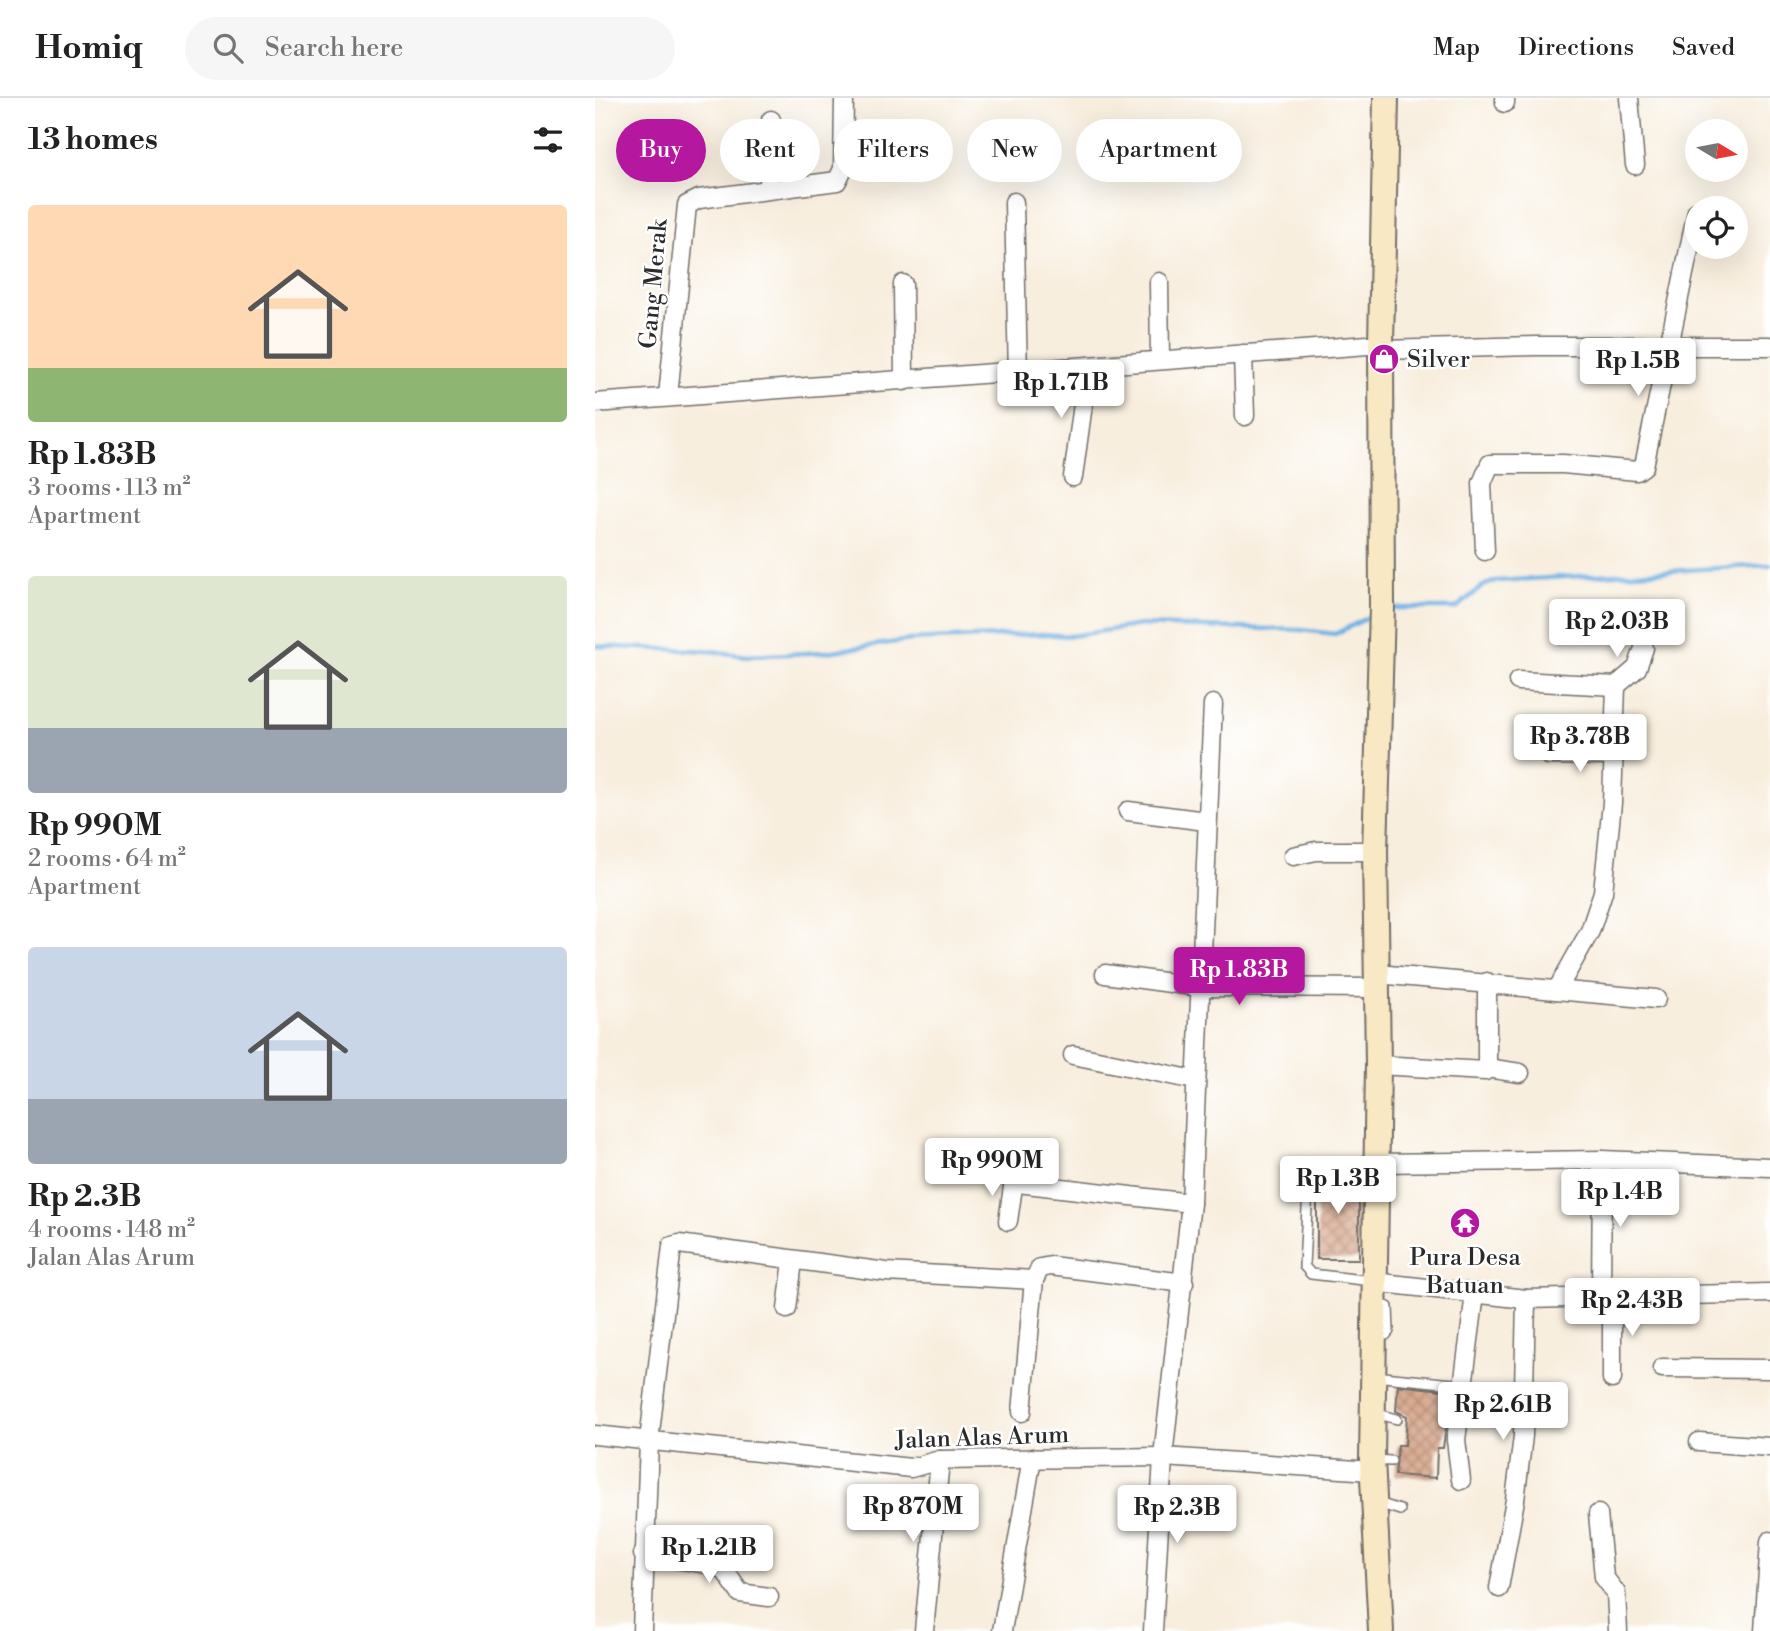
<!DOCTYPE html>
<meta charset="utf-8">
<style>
body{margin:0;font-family:"Libre Bodoni",serif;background:#f6f6f6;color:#222;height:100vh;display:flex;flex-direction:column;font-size:26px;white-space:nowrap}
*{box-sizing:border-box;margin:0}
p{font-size:23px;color:#767676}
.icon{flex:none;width:38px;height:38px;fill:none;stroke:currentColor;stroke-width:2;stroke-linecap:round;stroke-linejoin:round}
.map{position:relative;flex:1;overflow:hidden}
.panel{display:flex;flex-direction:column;background:#fff;width:595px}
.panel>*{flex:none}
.guide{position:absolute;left:21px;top:21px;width:665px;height:63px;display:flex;gap:14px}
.needle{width:46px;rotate:100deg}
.controls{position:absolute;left:1090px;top:21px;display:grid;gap:14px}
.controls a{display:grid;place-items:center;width:63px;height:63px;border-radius:50%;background:#fff;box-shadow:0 7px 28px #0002;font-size:35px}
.price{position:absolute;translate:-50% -60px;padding:0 16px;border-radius:7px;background:#fff;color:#222;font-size:23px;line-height:46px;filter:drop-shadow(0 2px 4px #0008)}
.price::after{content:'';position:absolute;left:50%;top:42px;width:21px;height:16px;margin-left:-10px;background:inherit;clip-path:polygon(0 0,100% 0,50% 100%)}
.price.current{background:#b5179e;color:#fff}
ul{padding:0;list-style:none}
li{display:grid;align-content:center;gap:14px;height:371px;padding:0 28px}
li span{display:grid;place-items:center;height:217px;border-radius:7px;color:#555}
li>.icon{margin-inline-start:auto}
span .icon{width:126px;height:126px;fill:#fffc;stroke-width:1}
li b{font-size:30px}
h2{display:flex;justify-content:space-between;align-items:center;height:84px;padding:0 28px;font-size:30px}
.pill{padding:0 24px;border-radius:32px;background:#fff;box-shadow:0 7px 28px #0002;font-size:24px;line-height:63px}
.pill.current{background:#b5179e;color:#fff}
header{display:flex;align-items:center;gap:42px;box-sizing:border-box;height:98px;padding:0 35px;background:#fff;border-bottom:2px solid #e0e0e0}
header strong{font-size:33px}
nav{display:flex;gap:38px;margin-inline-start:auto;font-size:24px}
.search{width:490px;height:63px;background:#f6f6f6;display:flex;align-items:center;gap:18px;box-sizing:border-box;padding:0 24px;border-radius:38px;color:#767676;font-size:26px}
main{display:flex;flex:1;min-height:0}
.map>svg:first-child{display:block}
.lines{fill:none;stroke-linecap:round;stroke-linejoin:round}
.stream{stroke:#6fb1e3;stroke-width:4.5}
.building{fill:url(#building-cross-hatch)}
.service-casing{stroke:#736f6a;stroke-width:12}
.minor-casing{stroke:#736f6a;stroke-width:21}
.secondary-casing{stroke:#736f6a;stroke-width:28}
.service{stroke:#fff;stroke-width:9}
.minor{stroke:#fff;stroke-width:18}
.secondary{stroke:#f8e8c3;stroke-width:24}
.labels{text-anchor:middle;stroke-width:5;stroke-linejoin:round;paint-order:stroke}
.street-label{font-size:24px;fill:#2b2b2b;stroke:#fff}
.poi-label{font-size:24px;fill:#2b2b2b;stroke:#fff;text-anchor:start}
</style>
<header>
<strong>Homiq</strong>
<div class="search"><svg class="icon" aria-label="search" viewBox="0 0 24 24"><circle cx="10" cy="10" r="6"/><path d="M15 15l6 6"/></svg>Search here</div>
<nav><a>Map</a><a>Directions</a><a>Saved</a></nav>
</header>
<main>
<section class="panel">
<h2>13 homes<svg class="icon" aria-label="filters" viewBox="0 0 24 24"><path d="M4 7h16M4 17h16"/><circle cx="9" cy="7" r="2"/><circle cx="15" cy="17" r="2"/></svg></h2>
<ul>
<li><span style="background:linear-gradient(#ffd9b3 75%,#8fb573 0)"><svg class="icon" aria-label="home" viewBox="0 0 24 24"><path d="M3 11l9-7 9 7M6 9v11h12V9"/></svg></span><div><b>Rp 1.83B</b><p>3 rooms · 113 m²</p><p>Apartment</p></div></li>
<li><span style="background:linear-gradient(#dfe7d0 70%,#9aa5b1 0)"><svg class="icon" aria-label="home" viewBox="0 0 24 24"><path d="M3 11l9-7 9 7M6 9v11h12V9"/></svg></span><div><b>Rp 990M</b><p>2 rooms · 64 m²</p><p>Apartment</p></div></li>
<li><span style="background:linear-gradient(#c9d6e8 70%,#9aa5b1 0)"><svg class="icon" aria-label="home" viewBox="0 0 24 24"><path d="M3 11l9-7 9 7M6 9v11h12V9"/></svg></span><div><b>Rp 2.3B</b><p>4 rooms · 148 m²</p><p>Jalan Alas Arum</p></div></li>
</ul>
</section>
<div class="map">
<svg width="1175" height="1533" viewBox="0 0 1175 1533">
<defs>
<pattern id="building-cross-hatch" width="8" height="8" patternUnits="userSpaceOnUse" patternTransform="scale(1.75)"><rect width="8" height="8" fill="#d6a488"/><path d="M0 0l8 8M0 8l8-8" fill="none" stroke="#ae866f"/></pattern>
</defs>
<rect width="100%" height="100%" fill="#fff"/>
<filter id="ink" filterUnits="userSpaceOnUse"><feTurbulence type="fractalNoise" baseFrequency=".0143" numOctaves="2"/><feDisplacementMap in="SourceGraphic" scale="14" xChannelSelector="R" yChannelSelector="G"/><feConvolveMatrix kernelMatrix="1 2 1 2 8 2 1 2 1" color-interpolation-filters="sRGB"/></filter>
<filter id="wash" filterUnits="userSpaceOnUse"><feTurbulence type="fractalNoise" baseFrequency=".00686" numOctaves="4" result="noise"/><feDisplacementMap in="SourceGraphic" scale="28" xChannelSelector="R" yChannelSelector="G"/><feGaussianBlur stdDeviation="1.57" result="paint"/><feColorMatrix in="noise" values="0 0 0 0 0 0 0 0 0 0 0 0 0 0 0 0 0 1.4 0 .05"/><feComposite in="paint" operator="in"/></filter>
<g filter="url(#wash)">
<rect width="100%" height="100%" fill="#f8eede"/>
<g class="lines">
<g class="stream">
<path d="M 794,510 L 861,510 L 888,488 L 901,483 L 1175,467"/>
<path d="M 0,548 L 116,553 L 153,558 L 231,554 L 316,542 L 447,536 L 476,538 L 546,527 L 706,532 L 740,536 L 780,516"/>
</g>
</g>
<g id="blocks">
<g class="building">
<path d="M 764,1075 L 764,1161 L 722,1161 L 722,1077 Z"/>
<path d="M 803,1287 L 856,1293 L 848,1350 L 842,1350 L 841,1380 L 800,1377 L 803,1347 L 810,1347 L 812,1318 L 801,1313 Z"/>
</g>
</g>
</g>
<g filter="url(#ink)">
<use href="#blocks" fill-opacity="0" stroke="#736f6a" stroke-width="2"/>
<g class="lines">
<g class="service-casing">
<g id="service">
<path d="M 777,1183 L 716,1176 L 709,1168 L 714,1071 L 780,1066"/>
<path d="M 782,1238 L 791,1237 L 794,1233 L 793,1209 L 783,1205"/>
<path d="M 779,1278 L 868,1287"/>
<path d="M 779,1315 L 802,1321"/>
<path d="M 778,1362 L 796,1363"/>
<path d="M 783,1405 L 805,1412"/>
</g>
</g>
<g class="minor-casing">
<g id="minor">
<path d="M 910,0 L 910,5"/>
<path d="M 1034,0 L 1040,67"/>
<path d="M 174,90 L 176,22"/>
<path d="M 419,104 L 423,276"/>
<path d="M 564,184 L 565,262"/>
<path d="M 308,186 L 309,283"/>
<path d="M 786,252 L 942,248 L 1175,248"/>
<path d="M 648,256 L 650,318"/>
<path d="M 73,298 L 92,107 L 104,101 L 242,83 L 248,71 L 249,0"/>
<path d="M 0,305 L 786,246"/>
<path d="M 478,379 L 493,270"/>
<path d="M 890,453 L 887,385 L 895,366 L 968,366 L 1042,373 L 1049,368 L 1102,113"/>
<path d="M 923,583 L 1021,588 L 1042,570 L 1049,550"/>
<path d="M 953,657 L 1019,658"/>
<path d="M 533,713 L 611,723"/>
<path d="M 698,758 L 721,753 L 780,753"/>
<path d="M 510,876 L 605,889 L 782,890"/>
<path d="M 782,876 L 1061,901"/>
<path d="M 892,884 L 892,970 L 925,975"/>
<path d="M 962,892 L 995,833 L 1008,794 L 1017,705 L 1021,588"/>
<path d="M 478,957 L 600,982"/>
<path d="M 783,967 L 890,973 L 892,970"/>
<path d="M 782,1065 L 1007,1062 L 1175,1069"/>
<path d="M 355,1071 L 412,1076 L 423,1085 L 596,1105"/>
<path d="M 413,1123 L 419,1082"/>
<path d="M 778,1184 L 931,1201 L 1175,1195"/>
<path d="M 1006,1200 L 1007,1062"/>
<path d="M 192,1211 L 198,1163"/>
<path d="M 1067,1270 L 1175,1271"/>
<path d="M 1017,1281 L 1017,1199"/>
<path d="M 427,1314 L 439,1182 L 445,1170 L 456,1168 L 589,1185"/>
<path d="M 0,1337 L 316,1370 L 345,1362 L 568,1359 L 777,1373"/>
<path d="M 1104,1344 L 1175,1349"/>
<path d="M 866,1382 L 861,1342 L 880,1196"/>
<path d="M 1003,1416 L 1009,1479 L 1021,1495 L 1023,1533"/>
<path d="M 48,1456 L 118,1467 L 130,1473 L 145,1495 L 174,1499"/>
<path d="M 904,1490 L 920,1402 L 928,1338 L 931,1201"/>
<path d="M 47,1533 L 54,1343 L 77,1148 L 84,1146 L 291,1174 L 439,1182"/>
<path d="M 329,1533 L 345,1362"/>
<path d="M 407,1533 L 437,1360"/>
<path d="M 558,1533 L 568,1359 L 596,1105 L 618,606"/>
<path d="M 1169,1533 L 1175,1443"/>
</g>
</g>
<g class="secondary-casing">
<path id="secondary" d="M 786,1533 L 777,1361 L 783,967 L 780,753 L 787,509 L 786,246 L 791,0"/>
</g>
<use href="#service" class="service"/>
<use href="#minor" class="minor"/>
<use href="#secondary" class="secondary"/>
</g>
</g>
<defs>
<g id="shop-disc" transform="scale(1.575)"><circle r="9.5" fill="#b5179e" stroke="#fff"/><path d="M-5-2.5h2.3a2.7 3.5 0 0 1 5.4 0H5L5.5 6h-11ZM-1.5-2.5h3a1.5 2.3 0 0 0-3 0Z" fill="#fff"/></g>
<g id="temple-disc" transform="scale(1.575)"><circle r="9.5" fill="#b5179e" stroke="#fff"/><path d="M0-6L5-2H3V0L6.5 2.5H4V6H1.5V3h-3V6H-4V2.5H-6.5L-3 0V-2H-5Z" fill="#fff"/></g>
</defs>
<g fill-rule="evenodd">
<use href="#shop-disc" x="789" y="261"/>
<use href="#temple-disc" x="870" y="1125"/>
</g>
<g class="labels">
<g class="street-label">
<text transform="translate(58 186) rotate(-85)" y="8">Gang Merak</text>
<text transform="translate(387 1339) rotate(-2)" y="8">Jalan Alas Arum</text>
</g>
<g class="poi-label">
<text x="812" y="269">Silver</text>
<text x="870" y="1167" text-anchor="middle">Pura Desa<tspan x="870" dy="28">Batuan</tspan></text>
</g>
</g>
</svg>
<div class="controls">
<a><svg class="needle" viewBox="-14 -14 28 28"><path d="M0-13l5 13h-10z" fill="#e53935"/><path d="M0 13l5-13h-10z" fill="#767676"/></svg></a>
<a><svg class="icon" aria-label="locate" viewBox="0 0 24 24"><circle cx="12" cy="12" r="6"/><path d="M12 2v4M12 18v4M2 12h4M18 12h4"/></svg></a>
</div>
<b class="price" style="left:1043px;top:300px">Rp 1.5B</b>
<b class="price" style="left:466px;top:322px">Rp 1.71B</b>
<b class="price" style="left:1022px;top:561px">Rp 2.03B</b>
<b class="price" style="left:985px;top:676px">Rp 3.78B</b>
<b class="price current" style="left:644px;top:909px">Rp 1.83B</b>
<b class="price" style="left:397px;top:1100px">Rp 990M</b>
<b class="price" style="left:743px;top:1118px">Rp 1.3B</b>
<b class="price" style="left:1025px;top:1131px">Rp 1.4B</b>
<b class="price" style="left:1037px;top:1240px">Rp 2.43B</b>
<b class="price" style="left:908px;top:1344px">Rp 2.61B</b>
<b class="price" style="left:318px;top:1446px">Rp 870M</b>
<b class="price" style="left:582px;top:1447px">Rp 2.3B</b>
<b class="price" style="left:114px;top:1487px">Rp 1.21B</b>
<div class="guide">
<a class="pill current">Buy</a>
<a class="pill">Rent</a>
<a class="pill">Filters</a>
<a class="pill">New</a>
<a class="pill">Apartment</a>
</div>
</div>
</main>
